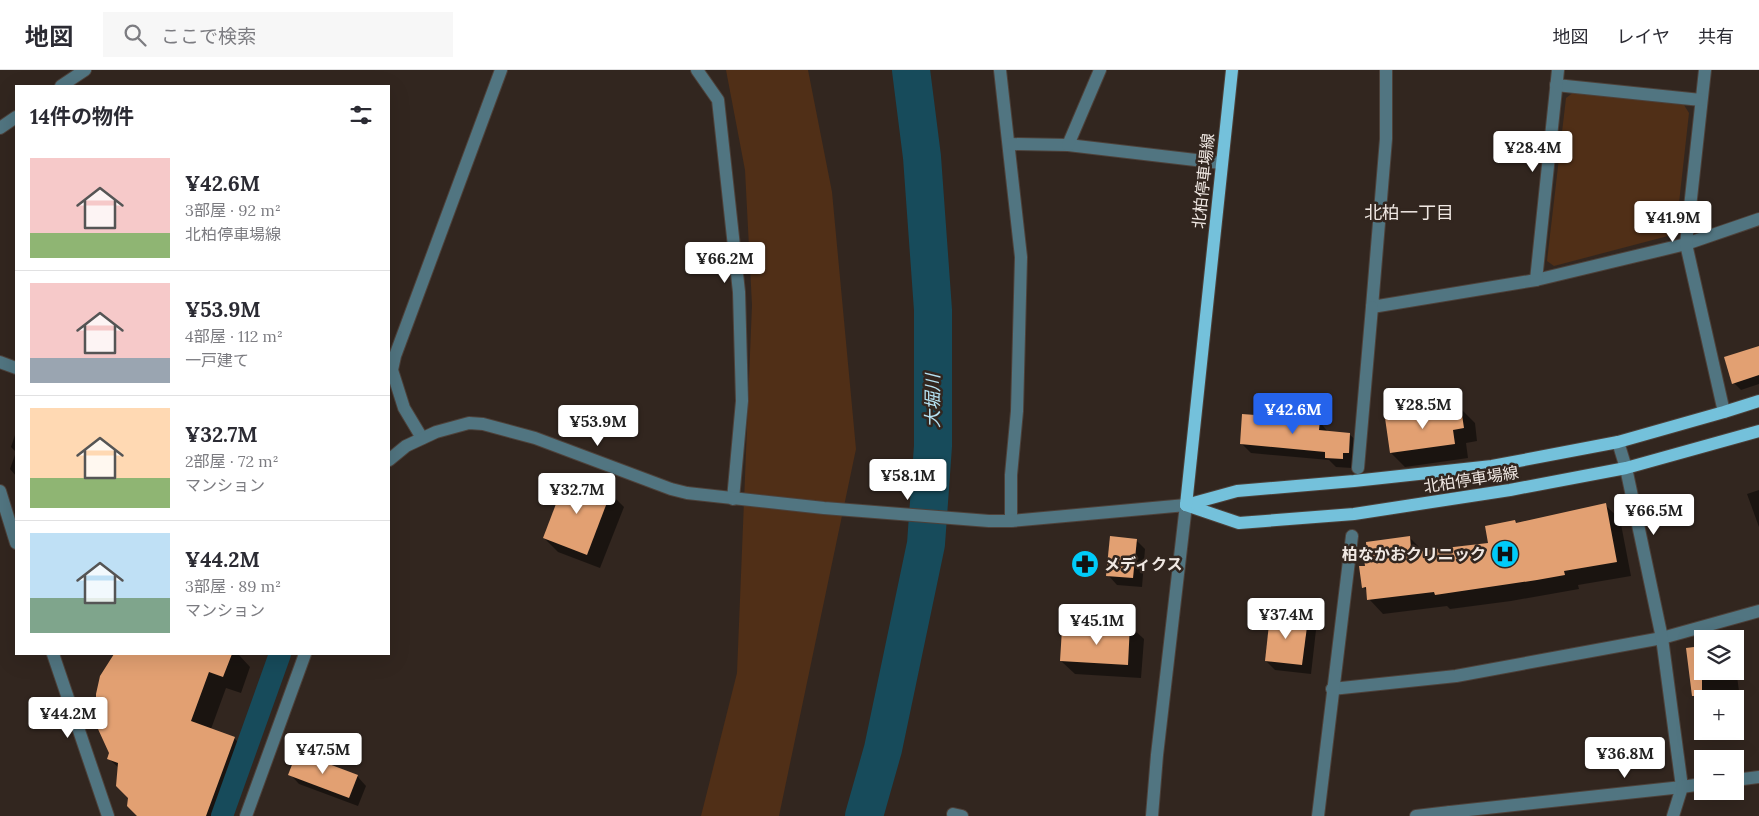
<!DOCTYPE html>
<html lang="ja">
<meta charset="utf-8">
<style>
body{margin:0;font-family:Lora,"Noto Sans JP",serif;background:#f7f7f7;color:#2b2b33;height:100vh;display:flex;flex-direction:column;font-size:19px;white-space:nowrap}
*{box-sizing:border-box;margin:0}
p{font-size:16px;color:#7c7c81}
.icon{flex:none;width:28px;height:28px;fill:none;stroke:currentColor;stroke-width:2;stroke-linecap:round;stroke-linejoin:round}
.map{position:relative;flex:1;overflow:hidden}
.details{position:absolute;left:15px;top:15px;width:375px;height:570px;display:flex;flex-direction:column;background:#fff;border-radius:0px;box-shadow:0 5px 20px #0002}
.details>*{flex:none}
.tools{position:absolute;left:1694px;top:560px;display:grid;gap:10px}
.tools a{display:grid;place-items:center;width:50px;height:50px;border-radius:0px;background:#fff;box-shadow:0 5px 20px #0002;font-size:25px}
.price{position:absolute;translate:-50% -42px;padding:0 11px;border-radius:5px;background:#fff;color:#222;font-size:16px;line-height:32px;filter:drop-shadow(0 1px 2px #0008)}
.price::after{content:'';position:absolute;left:50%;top:30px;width:15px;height:11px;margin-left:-8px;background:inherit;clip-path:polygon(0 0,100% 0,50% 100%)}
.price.on{background:#2563eb;color:#fff}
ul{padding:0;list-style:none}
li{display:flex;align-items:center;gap:15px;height:125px;padding:0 15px}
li+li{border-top:1px solid #e1e1e2}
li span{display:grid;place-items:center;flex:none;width:140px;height:100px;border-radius:0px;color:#555}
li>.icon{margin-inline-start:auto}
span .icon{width:60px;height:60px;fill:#fffc;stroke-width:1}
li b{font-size:21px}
h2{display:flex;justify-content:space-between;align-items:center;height:60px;padding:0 15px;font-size:21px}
header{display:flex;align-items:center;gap:30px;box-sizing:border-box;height:70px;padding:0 25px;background:#fff;border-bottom:1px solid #e1e1e2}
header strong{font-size:24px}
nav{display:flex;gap:28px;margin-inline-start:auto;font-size:18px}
.search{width:350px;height:45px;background:#f7f7f7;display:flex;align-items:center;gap:12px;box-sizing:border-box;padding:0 18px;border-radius:0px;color:#7c7c81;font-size:19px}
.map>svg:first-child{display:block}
.green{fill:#502f17}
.shadow{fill:#0007}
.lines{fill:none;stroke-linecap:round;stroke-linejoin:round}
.canal{stroke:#174b5b;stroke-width:22}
.river{stroke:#174b5b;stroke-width:38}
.building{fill:#e2a072}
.minor-casing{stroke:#4d413a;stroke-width:14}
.major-casing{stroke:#4d413a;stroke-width:14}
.minor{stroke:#517581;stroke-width:12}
.major{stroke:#74c1db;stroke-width:12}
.labels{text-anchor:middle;stroke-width:5;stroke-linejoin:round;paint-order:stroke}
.street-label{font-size:16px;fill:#f0e8e3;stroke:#32261f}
.poi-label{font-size:16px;font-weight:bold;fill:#f0e8e3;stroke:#32261f;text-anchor:end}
.neighbourhood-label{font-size:18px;fill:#f0e8e3;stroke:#32261f}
.water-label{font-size:18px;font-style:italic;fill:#b6e3f4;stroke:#32261f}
</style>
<header>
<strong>地図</strong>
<div class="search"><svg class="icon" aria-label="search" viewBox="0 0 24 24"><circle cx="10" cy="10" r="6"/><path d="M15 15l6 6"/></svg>ここで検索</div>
<nav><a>地図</a><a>レイヤ</a><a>共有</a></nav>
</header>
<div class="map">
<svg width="1759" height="746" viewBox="0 0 1759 746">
<rect width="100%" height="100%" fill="#32261f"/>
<g class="green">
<path d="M 726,0 L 808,0 L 832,122 L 856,379 L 779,746 L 701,746 L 737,603 L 752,235 L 745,100 Z"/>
<path d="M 1574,22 L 1684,35 L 1689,43 L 1676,160 L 1668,166 L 1554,196 L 1547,191 L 1566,28 Z"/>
</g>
<g class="shadow">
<path d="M 1759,279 L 1759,314 L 1741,320 L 1734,313 Z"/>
<path d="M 1461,339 L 1475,353 L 1477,371 L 1466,373 L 1468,388 L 1405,397 L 1391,383 Z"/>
<path d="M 1319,351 L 1328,362 L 1349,364 L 1359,373 L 1357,391 L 1352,391 L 1352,398 L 1336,397 L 1329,390 L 1251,383 L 1242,374 Z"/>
<path d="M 16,362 L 16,406 L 10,399 L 16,382 L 11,377 Z"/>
<path d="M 1759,420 L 1759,457 L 1747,424 Z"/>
<path d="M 610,423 L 624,437 L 600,498 L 558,482 L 544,468 Z"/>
<path d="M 1605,435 L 1620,449 L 1631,506 L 1578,515 L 1579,519 L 1511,531 L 1450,539 L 1447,536 L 1383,544 L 1369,529 L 1368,522 L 1363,517 L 1366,497 L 1409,467 L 1424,482 L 1489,474 L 1515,451 L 1517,454 Z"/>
<path d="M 1136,470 L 1145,479 L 1142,517 L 1117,515 L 1108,505 Z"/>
<path d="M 1307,550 L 1316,560 L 1311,604 L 1275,600 L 1266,591 Z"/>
<path d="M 1130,556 L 1144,569 L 1141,608 L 1075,604 L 1061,591 L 1109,564 Z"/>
<path d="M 1702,578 L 1702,601 L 1735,601 L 1735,592 L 1739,621 L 1701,625 L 1687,579 Z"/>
<path d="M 116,584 L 239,584 L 239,585 L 250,597 L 241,623 L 226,618 L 211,659 L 234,668 L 252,686 L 230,746 L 139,746 L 129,728 L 119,698 L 109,689 Z"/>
<path d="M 290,704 L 357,706 L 366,716 L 358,736 L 299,714 Z"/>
</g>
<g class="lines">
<path class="canal" d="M 222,746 L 280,584"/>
<path class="river" d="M 864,746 L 883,679 L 926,474 L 933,376 L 933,240 L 922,87 L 911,0"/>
</g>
<g class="building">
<path d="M 1759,276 L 1759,305 L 1732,314 L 1724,287 Z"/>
<path d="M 1461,338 L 1464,358 L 1453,360 L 1455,374 L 1390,383 L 1385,348 Z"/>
<path d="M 1242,344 L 1320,350 L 1319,360 L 1350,363 L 1349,383 L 1343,383 L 1343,389 L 1325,388 L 1325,382 L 1240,374 Z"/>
<path d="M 567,405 L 611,422 L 587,485 L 543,468 Z"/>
<path d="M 1606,433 L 1617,492 L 1564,501 L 1565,505 L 1537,510 L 1435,525 L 1434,522 L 1367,530 L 1366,517 L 1362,518 L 1359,496 L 1365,496 L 1364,488 L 1367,487 L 1366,472 L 1410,466 L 1411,479 L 1419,478 L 1419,481 L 1488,473 L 1485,456 L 1515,450 L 1516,453 Z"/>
<path d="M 1110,466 L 1137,469 L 1133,508 L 1106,506 Z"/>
<path d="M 1270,545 L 1308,549 L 1302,595 L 1265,591 Z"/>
<path d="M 1109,553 L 1130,554 L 1128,595 L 1060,591 L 1062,559 L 1108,562 Z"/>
<path d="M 1702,576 L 1702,626 L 1692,626 L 1686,578 Z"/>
<path d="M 114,584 L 232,584 L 223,607 L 209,602 L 191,651 L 235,667 L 206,746 L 137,746 L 127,736 L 128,728 L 116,716 L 118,693 L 107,689 L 109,683 L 98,659 L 96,632 L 96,624 L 100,606 Z"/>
<path d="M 297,682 L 358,705 L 349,728 L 288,705 Z"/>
</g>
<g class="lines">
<g class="minor-casing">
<g id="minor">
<path d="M 697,0 L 718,30 L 739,222 L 742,331 L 733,429"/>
<path d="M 1000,0 L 1021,187 L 1017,341 L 1011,405 L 1011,451"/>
<path d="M 1386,0 L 1386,69 L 1372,237 L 1536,210 L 1686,174 L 1759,149"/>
<path d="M 1705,0 L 1686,174 L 1724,342"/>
<path d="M 1556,15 L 1701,30"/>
<path d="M 61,16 L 85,0"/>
<path d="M 0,58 L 16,47"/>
<path d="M 1009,74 L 1068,75 L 1221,93"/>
<path d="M 1068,75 L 1100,0"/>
<path d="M 1536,210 L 1558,0"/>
<path d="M 0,292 L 16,298"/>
<path d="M 422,368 L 404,338 L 392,300 L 395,286 L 501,0"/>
<path d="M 389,390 L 406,376 L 436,362 L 469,353 L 483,354 L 535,368 L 671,419 L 687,423 L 824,438 L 989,451 L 1011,451 L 1186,435 L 1157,685 L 1152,746"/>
<path d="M 1358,398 L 1372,237"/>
<path d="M 0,421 L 16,473"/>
<path d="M 53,584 L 108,746"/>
<path d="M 1332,619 L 1456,606 L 1662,568 L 1759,541"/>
<path d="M 1735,710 L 1759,707"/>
<path d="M 1450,742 L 1682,717 L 1662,568 L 1626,398 L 1618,372"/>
<path d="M 953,744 L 962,746"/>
<path d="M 246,746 L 305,584"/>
<path d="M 1318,746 L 1352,466"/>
<path d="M 1416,746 L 1450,742 L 1450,746"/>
<path d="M 1673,746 L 1682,717 L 1702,714"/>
</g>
</g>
<g class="major-casing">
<g id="major">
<path d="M 1186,435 L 1239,453 L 1354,444 L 1510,420 L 1626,398 L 1759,361"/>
<path d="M 1186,435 L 1237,421 L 1354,411 L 1492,396 L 1618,372 L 1724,342 L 1759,331"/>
<path d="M 1186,435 L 1232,0"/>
</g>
</g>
<use href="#minor" class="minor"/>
<use href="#major" class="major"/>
</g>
<defs>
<g id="hospital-disc" transform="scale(1.4375)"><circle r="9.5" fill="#00cbf9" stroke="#32261f"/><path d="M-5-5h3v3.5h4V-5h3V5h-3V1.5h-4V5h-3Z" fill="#111"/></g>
<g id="pharmacy-disc" transform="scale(1.4375)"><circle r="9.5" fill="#00cbf9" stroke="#32261f"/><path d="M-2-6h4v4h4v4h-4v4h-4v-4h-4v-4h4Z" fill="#111"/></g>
</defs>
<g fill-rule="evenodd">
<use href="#hospital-disc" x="1505" y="484"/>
<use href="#pharmacy-disc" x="1085" y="494"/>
</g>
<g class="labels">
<g class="street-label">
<text transform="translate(1203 111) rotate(-84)" y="6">北柏停車場線</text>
<text transform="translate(1471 409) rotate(-9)" y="6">北柏停車場線</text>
</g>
<g class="poi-label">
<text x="1486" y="490">柏なかおクリニック</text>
<text x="1104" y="500" text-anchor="start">メディクス</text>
</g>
<g class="neighbourhood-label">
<text x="1409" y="149">北柏一丁目</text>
</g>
<g class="water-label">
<text transform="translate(933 331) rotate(-90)" y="6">大堀川</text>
</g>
</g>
</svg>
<div class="tools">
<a><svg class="icon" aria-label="layers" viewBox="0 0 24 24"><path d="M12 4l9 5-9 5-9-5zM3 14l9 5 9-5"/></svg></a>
<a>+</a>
<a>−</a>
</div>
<b class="price" style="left:1533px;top:103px">¥28.4M</b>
<b class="price" style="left:1673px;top:173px">¥41.9M</b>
<b class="price" style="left:725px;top:214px">¥66.2M</b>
<b class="price" style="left:1423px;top:360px">¥28.5M</b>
<b class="price on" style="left:1293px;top:365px">¥42.6M</b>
<b class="price" style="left:598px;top:377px">¥53.9M</b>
<b class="price" style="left:908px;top:431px">¥58.1M</b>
<b class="price" style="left:577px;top:445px">¥32.7M</b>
<b class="price" style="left:1654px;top:466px">¥66.5M</b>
<b class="price" style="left:1286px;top:570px">¥37.4M</b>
<b class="price" style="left:1097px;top:576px">¥45.1M</b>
<b class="price" style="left:68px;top:669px">¥44.2M</b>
<b class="price" style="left:323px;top:705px">¥47.5M</b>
<b class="price" style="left:1625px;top:709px">¥36.8M</b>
<section class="details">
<h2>14件の物件<svg class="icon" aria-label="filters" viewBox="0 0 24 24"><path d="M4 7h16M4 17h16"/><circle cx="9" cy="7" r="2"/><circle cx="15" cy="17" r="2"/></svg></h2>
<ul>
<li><span style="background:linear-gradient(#f6c9c9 75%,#8fb573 0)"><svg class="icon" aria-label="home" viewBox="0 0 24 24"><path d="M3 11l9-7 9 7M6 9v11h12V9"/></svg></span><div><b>¥42.6M</b><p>3部屋 · 92 m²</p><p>北柏停車場線</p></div></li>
<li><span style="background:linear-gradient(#f6c9c9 75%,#9aa5b1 0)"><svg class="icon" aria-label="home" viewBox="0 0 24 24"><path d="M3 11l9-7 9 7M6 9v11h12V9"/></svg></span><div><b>¥53.9M</b><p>4部屋 · 112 m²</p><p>一戸建て</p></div></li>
<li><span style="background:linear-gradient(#ffd9b3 70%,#8fb573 0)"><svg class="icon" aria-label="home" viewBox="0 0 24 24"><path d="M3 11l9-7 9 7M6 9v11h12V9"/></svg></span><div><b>¥32.7M</b><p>2部屋 · 72 m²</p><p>マンション</p></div></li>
<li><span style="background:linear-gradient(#bfe0f5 65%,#7fa58c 0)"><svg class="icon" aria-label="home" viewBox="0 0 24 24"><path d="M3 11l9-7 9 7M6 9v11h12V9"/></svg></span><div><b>¥44.2M</b><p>3部屋 · 89 m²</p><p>マンション</p></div></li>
</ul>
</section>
</div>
